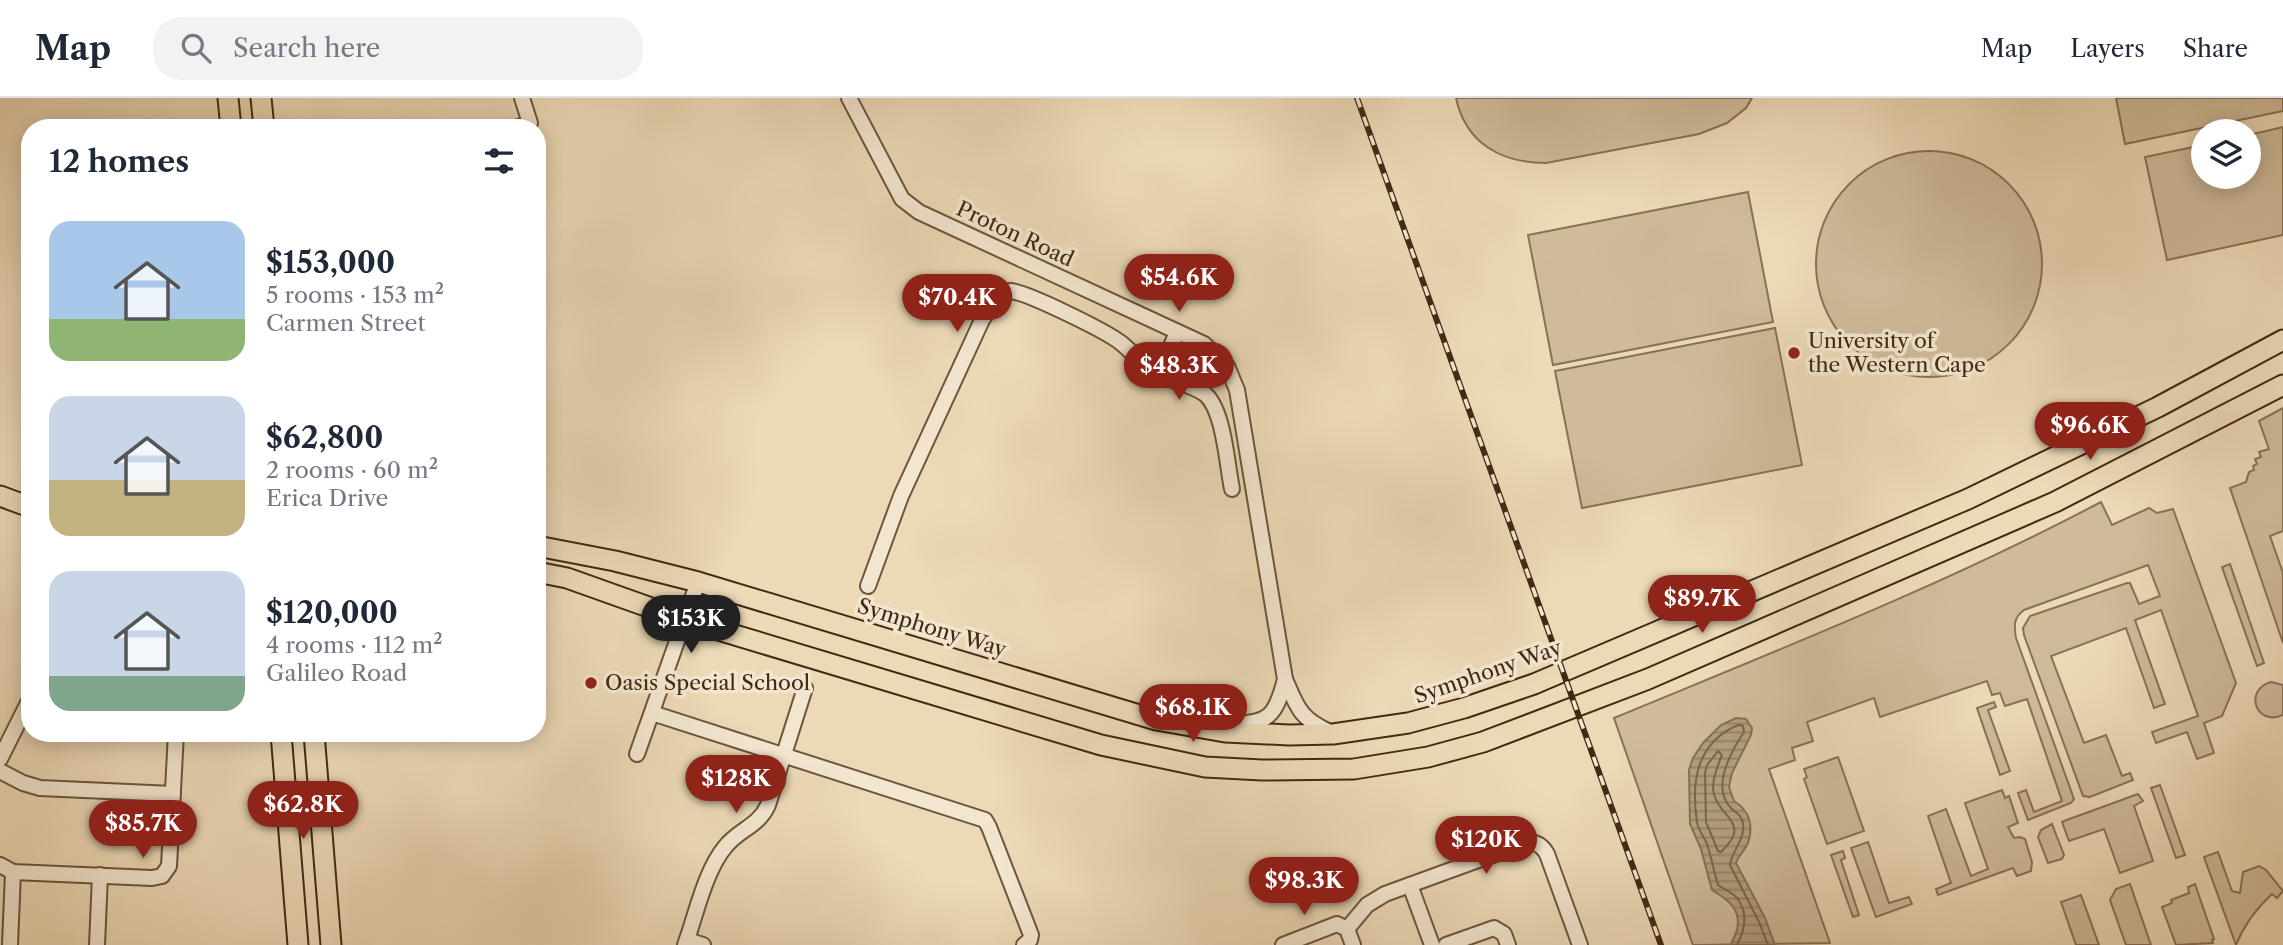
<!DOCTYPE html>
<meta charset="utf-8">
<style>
body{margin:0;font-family:"Libre Caslon Text",serif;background:#f2f2f3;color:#1f2937;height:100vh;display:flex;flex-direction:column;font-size:26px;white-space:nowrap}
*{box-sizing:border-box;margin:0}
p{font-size:23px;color:#747a83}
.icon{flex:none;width:38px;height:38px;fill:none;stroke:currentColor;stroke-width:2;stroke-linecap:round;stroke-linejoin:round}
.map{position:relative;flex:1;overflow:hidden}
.panel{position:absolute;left:21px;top:21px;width:525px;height:623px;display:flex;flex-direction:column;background:#fff;border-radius:28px;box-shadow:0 4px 18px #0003}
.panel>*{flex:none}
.buttons{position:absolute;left:2191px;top:21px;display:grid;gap:14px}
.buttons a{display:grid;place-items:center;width:70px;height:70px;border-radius:50%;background:#fff;box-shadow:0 4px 18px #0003;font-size:35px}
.price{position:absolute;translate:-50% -60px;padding:0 16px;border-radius:24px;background:#8f2418;color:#fff;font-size:23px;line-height:46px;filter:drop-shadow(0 2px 4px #0008)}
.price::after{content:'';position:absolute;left:50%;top:42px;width:21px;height:16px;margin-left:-10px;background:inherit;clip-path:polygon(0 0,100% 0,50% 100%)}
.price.selected{background:#222;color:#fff}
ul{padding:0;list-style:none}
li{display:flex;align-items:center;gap:21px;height:175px;padding:0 28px}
li span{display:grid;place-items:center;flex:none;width:196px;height:140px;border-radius:21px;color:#555}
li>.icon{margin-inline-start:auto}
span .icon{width:84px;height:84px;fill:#fffc;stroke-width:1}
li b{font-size:30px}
h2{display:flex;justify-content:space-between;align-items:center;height:84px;padding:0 28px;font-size:30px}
header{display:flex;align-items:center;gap:42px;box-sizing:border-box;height:98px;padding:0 35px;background:#fff;border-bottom:2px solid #e0e1e3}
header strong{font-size:33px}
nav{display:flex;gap:38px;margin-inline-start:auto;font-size:24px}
.search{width:490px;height:63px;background:#f2f2f3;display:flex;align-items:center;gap:18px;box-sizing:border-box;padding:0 24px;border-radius:28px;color:#747a83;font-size:26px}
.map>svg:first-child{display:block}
.green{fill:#cfbb9a;stroke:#887257;stroke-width:2}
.water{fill:url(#water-rules);stroke:#857054;stroke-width:2}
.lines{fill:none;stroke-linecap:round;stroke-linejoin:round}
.shore{stroke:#7a644a;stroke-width:2}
.minor-casing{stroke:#6c563c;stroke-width:18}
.major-casing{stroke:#412a14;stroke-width:23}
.minor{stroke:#f3e6d0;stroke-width:14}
.major{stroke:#ecd9b6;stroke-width:19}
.rail-casing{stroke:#412a14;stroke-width:6}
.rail{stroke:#f3e6d0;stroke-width:3.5;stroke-dasharray:10;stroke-linecap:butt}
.poi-dot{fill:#8f2418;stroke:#f3e6d0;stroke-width:2.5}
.labels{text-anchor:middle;stroke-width:7;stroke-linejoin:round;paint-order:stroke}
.street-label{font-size:21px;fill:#412a14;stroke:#f3e6d0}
.poi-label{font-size:21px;fill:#412a14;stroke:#f3e6d0;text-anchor:start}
</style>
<header>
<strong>Map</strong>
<div class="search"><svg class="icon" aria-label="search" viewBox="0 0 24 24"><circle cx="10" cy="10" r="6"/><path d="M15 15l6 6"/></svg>Search here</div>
<nav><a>Map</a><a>Layers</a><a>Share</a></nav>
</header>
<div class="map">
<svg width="2283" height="847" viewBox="0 0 2283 847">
<defs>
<pattern id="water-rules" width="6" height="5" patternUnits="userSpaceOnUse" patternTransform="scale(1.75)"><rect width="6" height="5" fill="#b29e7f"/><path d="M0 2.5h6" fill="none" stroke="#928167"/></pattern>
</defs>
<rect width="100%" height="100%" fill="#ecd9b6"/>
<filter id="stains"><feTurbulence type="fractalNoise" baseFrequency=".00286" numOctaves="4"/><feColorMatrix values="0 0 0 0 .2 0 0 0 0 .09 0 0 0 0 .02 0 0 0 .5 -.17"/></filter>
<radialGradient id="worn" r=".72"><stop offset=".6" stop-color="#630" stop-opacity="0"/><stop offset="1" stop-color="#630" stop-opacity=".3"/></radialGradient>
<g class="green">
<path d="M 1456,0 L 1752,0 L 1746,10 L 1727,25 L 1699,36 L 1546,65 C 1502,65 1466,46 1456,0 Z"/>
<path d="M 2116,0 L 2283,0 L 2283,13 L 2125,46 Z"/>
<path d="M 2283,29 L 2283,137 L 2167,162 L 2145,59 L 2203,47 L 2203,79 L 2249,79 L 2249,37 Z"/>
<circle cx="1929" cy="166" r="113"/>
<path d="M 1748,94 L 1773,224 L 1553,267 L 1528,137 Z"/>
<path d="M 1775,230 L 1802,367 L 1582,410 L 1555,273 Z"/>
<path d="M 2283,310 L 2283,433 L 2270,438 L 2283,475 L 2283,545 L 2230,390 L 2246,384 L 2249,374 L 2254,372 L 2253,368 L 2257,366 L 2255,361 L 2261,359 L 2259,354 L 2269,351 L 2259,323 Z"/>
<path d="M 2101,404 L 2112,427 L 2149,410 L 2157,415 L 2173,411 L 2236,585 L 2222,618 L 2204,625 L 2214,655 L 2197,661 L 2187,634 L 2156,645 L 2152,634 L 2198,618 L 2161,512 L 2135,522 L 2165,606 L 2154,610 L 2126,530 L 2051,558 L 2084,645 L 2106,637 L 2122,678 L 2130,675 L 2133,682 L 2090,699 L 2083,698 L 2024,537 L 2023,530 L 2030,518 L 2127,485 L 2130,485 L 2139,506 L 2160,498 L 2148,467 L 2024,512 C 2013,520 2014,528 2016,540 L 2074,701 L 2071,705 L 2028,722 L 2018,695 L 2026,692 L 2034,714 L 2062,703 L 2027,601 L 2005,608 L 2000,595 L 1992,597 L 1987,583 L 1880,619 L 1874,600 L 1807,624 L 1813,643 L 1792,650 L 1795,662 L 1769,671 L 1830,845 L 1693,847 L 1614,620 C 1778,552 1944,487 2101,404 Z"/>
<path d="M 2230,466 L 2264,565 L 2257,568 L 2222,469 Z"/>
<path d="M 2271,584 L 2283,587 L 2283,617 C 2256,629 2243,592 2271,584 Z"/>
<path d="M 1994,604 L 1996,609 L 1988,612 L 2010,673 L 2000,677 L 1977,610 Z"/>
<path d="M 1838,659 L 1864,733 L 1827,746 L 1804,681 L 1807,679 L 1804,671 Z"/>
<path d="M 2160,687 L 2185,757 L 2176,760 L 2151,690 Z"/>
<path d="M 2002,692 L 2005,700 L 2009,698 L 2018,725 L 2008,729 L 2014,740 L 2020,739 L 2025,741 L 2032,764 L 2031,773 L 2017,778 L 2013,770 L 1938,797 L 1936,791 L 1951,785 L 1928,718 L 1946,711 L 1971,778 L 1988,771 L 1965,705 Z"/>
<path d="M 2138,696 L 2143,703 L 2134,708 L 2153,763 L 2120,775 L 2104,731 L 2069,743 L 2062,724 L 2064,723 Z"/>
<path d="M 2052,726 L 2064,757 L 2062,761 L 2048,765 L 2038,739 L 2041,732 Z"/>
<path d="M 1868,744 L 1889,805 L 1909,799 L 1912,806 L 1876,819 L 1851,750 Z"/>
<path d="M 1843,753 L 1845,760 L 1841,762 L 1859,817 L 1853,819 L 1831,757 Z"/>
<path d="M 2218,754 L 2232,793 L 2240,795 L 2243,774 L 2259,768 L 2266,772 L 2283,793 L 2277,800 L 2272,796 C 2257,810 2244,827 2236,847 L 2204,759 Z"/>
<path d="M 2130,786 L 2151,847 L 2126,847 L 2110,802 L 2116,791 Z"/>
<path d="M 2195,786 L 2214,841 L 2212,842 L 2213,845 L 2176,847 L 2162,809 L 2172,805 L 2171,802 L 2189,795 L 2188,789 Z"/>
<path d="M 2081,797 L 2099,847 L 2076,847 L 2061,804 Z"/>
</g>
<path class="water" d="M 1736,620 L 1746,621 L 1752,630 L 1751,637 L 1732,675 L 1729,689 L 1734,703 C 1749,712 1754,727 1748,745 C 1745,752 1739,757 1736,765 L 1765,820 L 1775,847 L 1731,847 C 1732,842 1736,837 1737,832 C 1742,811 1727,801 1712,792 L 1701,751 L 1690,726 L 1689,672 L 1693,660 L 1703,645 L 1721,627 Z"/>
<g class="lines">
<g class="shore">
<path d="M 1718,653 L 1722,657 C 1718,667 1713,678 1713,689 C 1714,720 1755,722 1721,754 L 1718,753 L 1706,724 L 1705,675 L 1707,667 Z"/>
<path d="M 1737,847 C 1745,832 1748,816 1738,801 C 1733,795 1724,791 1718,787 C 1714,774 1712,762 1708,749 C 1706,741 1698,733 1697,724 C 1691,684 1696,645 1738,627 L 1743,628 L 1744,634 C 1732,652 1714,684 1727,705 C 1732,714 1742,715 1743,726 C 1745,742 1732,752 1730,767 L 1759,824 L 1768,847"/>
</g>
<g class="minor-casing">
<g id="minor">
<path d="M 849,0 L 902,101 L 919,114 L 1204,246 L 1227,268 L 1237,292 L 1285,581 C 1297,609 1300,621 1330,634"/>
<path d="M 516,30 L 530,25 L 522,0"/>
<path d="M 1177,234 L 1159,277 C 1173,283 1192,287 1205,296 C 1224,312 1227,367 1232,391"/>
<path d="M 868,488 L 901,398 L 982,222 L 1000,195 C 1004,194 1006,193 1011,193 C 1028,195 1106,233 1121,245 C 1135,256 1142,268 1159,277"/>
<path d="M 652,615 L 985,722 L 989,729 L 1031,837 L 1030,842 L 1024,847"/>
<path d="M 1230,625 C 1269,627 1276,617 1285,581"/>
<path d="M 637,656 L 698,484"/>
<path d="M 0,661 L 30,601"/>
<path d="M 0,673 L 23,685 L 40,690 L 173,696"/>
<path d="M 0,767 L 13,774 L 152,780 L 162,778 L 169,768 L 176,635"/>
<path d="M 1410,787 L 1432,847"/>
<path d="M 1347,831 L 1367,807 L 1385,796 L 1525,745 C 1535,743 1542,747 1547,756 L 1580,847"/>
<path d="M 687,842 L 703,847"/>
<path d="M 10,847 L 13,774"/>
<path d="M 97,847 L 100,777"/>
<path d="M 685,847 C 696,817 705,773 725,749 C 738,732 759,728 768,707 L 805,590"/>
<path d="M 1283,847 L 1337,826 L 1347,831 L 1353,847"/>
<path d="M 1446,847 L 1494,830 L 1504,836 L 1508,847"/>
</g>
</g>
<g class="major-casing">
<g id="major">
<path d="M 228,0 L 231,30"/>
<path d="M 261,0 L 264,30"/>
<path d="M 0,398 L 30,409"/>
<path d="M 537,448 L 615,463 L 698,484 L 1156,622 L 1225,634 L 1289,637 L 1333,636 L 1408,625 L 1464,610 L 1534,586 L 1968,401 L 2158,309 L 2283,242"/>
<path d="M 537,474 L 567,480 L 685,522 L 1101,647 L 1205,669 L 1262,672 L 1354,671 L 1428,659 L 1483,644 L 1648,581 L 2055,404 L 2283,287"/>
<path d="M 281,635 L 298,847"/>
<path d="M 314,635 L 331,847"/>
</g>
</g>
<use href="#minor" class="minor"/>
<use href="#major" class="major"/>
<g class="rail-casing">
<path id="rail" d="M 1357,0 L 1661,847"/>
</g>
<use href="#rail" class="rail"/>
</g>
<g class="poi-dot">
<circle cx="1794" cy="255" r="7"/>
<circle cx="591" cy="585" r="7"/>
</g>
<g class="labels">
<g class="street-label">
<text transform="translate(1015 136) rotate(25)" y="7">Proton Road</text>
<text transform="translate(932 530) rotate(17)" y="7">Symphony Way</text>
<text transform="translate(1488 574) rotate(-19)" y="7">Symphony Way</text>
</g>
<g class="poi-label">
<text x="1808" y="250">University of<tspan x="1808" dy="24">the Western Cape</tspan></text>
<text x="605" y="592">Oasis Special School</text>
</g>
</g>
<rect width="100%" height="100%" filter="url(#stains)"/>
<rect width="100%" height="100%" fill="url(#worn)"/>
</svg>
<div class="buttons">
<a><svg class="icon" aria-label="layers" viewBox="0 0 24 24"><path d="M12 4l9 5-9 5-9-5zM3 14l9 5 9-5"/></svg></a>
</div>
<b class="price" style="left:1179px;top:216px">$54.6K</b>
<b class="price" style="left:957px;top:236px">$70.4K</b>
<b class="price" style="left:1179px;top:304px">$48.3K</b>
<b class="price" style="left:2090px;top:364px">$96.6K</b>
<b class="price" style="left:1702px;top:537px">$89.7K</b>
<b class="price selected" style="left:691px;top:557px">$153K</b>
<b class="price" style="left:1193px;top:646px">$68.1K</b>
<b class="price" style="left:736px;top:717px">$128K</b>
<b class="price" style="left:303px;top:743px">$62.8K</b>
<b class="price" style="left:143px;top:762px">$85.7K</b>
<b class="price" style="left:1486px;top:778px">$120K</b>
<b class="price" style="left:1304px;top:819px">$98.3K</b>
<section class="panel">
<h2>12 homes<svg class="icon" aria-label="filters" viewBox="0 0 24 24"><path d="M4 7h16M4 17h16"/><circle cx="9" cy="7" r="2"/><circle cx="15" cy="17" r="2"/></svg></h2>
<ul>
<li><span style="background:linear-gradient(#a9c7e8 70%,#8fb573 0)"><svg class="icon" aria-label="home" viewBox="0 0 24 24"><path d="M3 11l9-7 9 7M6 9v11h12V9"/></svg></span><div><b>$153,000</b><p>5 rooms · 153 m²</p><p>Carmen Street</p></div></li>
<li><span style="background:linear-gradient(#c9d6e8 60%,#c2b280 0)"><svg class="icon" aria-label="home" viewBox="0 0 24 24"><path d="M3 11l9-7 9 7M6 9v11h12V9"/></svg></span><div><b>$62,800</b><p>2 rooms · 60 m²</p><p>Erica Drive</p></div></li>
<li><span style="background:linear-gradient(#c9d6e8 75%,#7fa58c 0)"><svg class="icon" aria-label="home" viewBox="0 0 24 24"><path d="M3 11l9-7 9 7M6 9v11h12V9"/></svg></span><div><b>$120,000</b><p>4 rooms · 112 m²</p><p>Galileo Road</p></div></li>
</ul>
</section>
</div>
